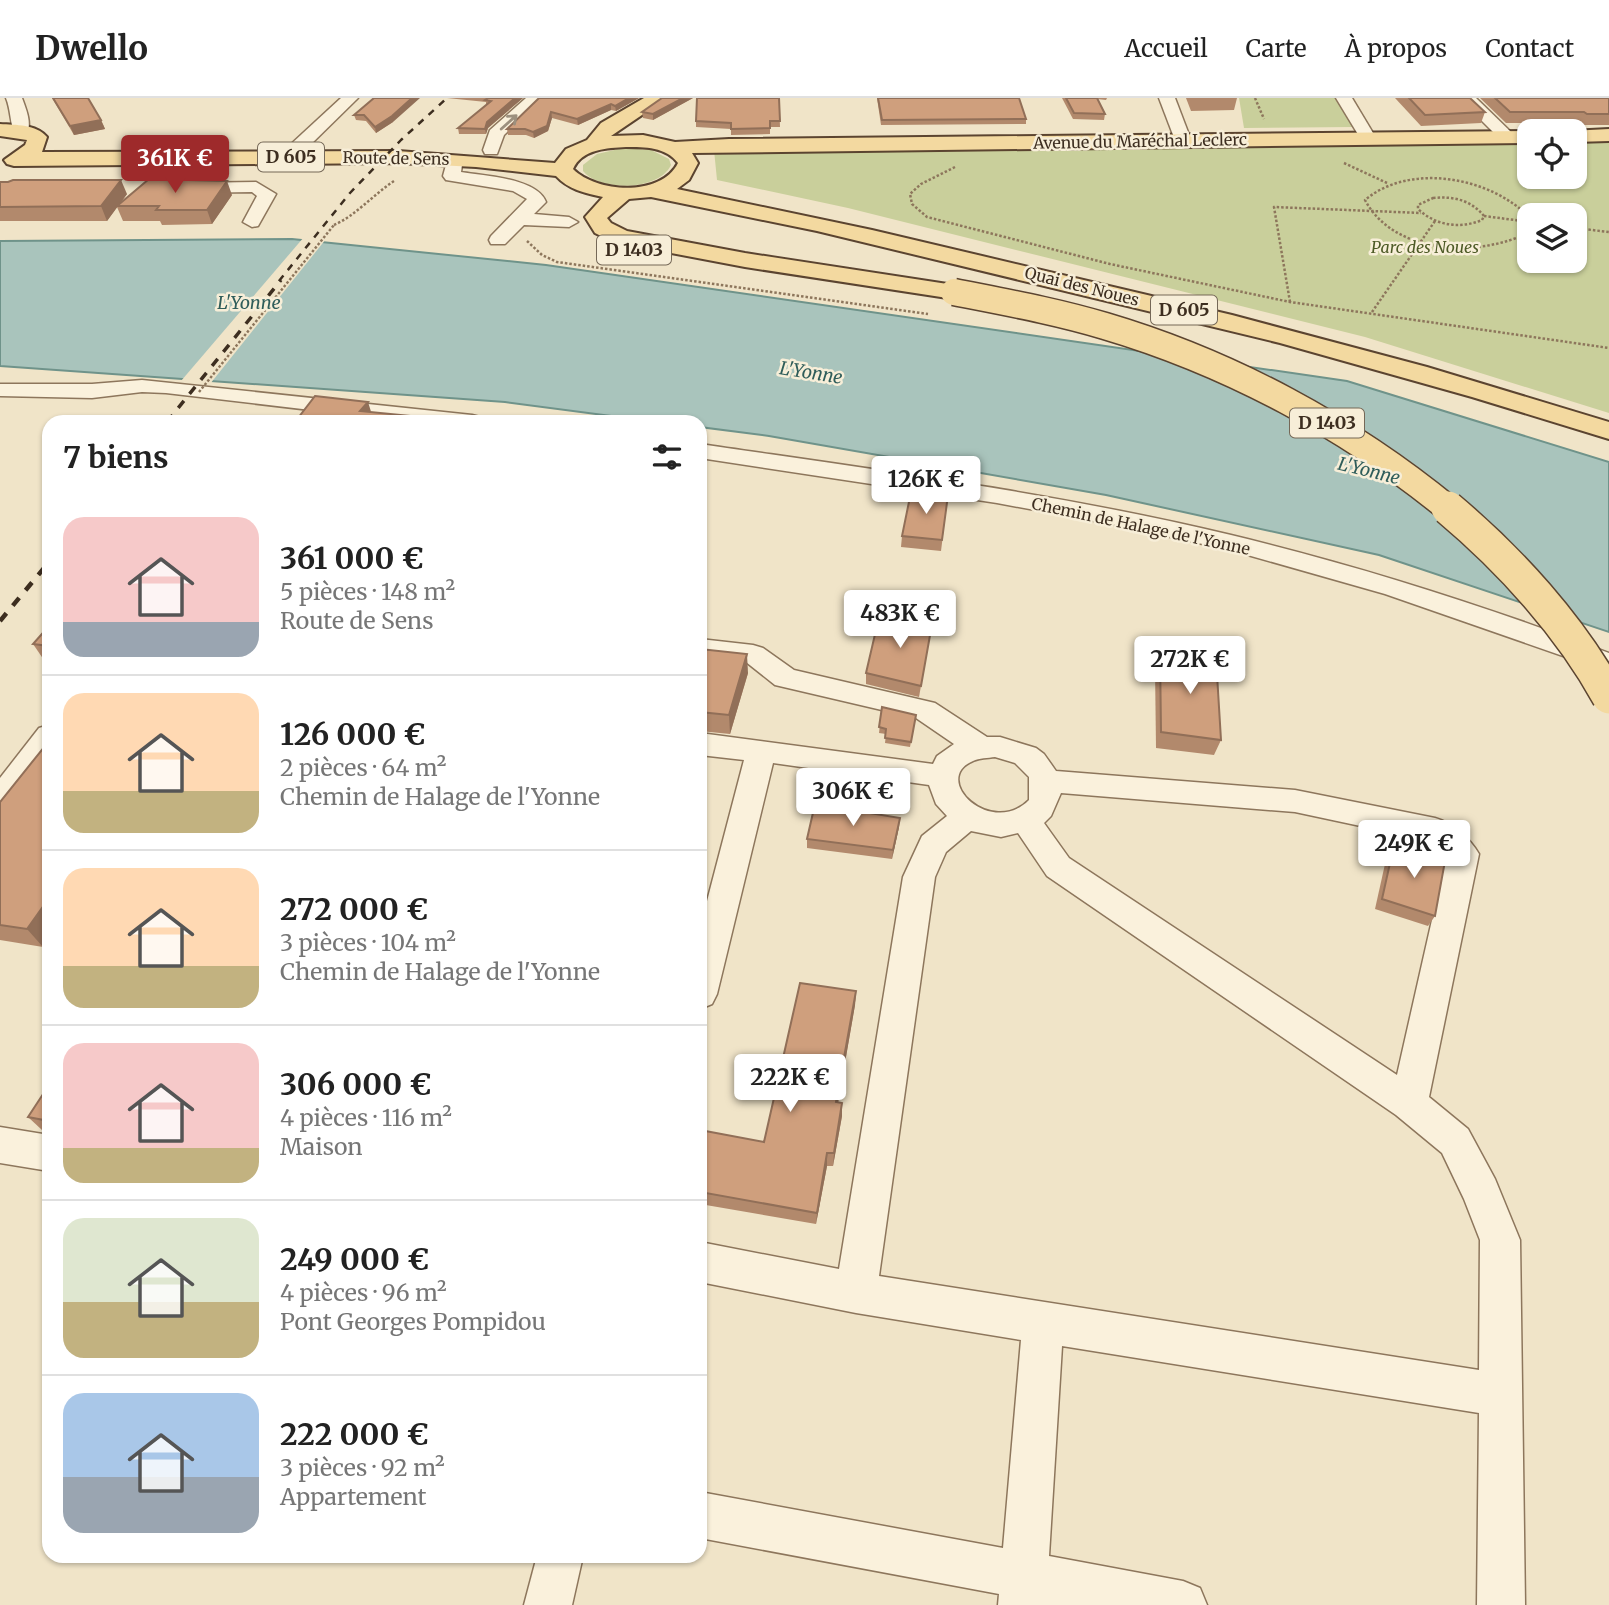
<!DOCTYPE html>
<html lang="fr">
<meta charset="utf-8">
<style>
body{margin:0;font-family:Merriweather,serif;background:#f2f2f2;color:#222;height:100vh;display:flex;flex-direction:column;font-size:26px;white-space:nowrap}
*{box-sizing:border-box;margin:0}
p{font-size:23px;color:#767676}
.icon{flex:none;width:38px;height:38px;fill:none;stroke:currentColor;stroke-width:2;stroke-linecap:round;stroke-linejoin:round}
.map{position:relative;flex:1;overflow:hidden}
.sheet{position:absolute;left:42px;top:317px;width:665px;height:1148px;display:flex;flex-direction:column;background:#fff;border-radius:21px;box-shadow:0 2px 5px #0004}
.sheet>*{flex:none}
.buttons{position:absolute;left:1517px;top:21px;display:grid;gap:14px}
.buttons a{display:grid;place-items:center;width:70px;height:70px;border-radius:14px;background:#fff;box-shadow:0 2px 5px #0004;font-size:35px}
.price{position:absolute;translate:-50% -60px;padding:0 16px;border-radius:7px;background:#fff;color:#222;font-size:23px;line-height:46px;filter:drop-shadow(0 2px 4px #0008)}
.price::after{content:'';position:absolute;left:50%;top:42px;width:21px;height:16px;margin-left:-10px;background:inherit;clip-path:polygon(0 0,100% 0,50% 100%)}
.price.current{background:#9e2a2b;color:#fff}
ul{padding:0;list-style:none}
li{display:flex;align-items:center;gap:21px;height:175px;padding:0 21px}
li+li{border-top:2px solid #e0e0e0}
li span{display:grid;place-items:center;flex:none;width:196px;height:140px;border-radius:21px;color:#555}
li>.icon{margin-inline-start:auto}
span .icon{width:84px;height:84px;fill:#fffc;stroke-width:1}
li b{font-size:30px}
h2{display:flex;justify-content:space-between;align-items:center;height:84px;padding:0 21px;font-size:30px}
header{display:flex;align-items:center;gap:42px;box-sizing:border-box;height:98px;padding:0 35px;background:#fff;border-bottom:2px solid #e0e0e0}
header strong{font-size:33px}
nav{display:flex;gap:38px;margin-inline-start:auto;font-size:24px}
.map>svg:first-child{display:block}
.green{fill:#c9cf9b;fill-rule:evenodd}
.water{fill:#a9c4bc;stroke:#6f938a;stroke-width:2}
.pier{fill:#f0e4c8}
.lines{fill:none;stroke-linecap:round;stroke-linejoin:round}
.minor-casing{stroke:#8d765c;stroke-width:3}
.major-casing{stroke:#5b4430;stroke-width:4}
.path{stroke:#8d765c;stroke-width:2.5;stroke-dasharray:2.5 2;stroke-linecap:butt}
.minor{fill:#faf1dc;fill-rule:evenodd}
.major{fill:#f3d9a0;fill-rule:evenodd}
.rail-far2{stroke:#3d2e20;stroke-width:2.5;stroke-dasharray:7 7;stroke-linecap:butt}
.rail-far1{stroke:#3d2e20;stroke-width:3.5;stroke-dasharray:9 9;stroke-linecap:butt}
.rail{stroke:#3d2e20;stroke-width:4.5;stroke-dasharray:10 10;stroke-linecap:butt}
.major-bridge-far1-casing{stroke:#5b4430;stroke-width:29;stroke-linecap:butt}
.major-bridge-casing{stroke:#5b4430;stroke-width:36;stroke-linecap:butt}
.path-bridge{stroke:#8d765c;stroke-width:2.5;stroke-dasharray:2.5 2;stroke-linecap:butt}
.major-bridge-far1{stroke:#f3d9a0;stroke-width:26}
.major-bridge{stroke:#f3d9a0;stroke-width:33}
.wall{fill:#b2896c}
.shaded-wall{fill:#916f58}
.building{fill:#cf9f7d;stroke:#916f58;stroke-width:2}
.oneway{stroke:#9c907e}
.labels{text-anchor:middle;stroke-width:5;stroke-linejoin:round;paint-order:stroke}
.far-street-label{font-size:16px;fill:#3d2e20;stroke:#f7eed8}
.far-park-label{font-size:16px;font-style:italic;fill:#4d5a26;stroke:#f7eed8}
.shield{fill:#f7eed8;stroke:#756857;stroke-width:2}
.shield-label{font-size:18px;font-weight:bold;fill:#3d2e20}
.far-water-label{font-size:18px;font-style:italic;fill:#2f5d5a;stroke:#f7eed8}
</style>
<header>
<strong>Dwello</strong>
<nav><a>Accueil</a><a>Carte</a><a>À propos</a><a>Contact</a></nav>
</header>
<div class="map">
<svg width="1609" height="1507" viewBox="0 0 1609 1507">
<rect width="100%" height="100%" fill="#f0e4c8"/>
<g class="green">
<path d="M 1239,0 L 1336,0 L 1353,29 L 1244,30 Z"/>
<path d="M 1609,43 L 1609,315 L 1365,239 L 848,110 L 717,82 L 714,52 L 1529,45 L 1530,79 L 1575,79 L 1575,44 ZM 1530,117 L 1575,117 L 1575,163 L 1530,163 Z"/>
<path d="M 623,50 L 651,52 L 669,61 L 671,67 C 659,93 600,94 583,73 L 583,67 L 597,56 Z"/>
</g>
<path class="water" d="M 292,141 L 546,167 L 1347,283 L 1609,364 L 1609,534 L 1379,457 L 1106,397 L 769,338 L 700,329 L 700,324 L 657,324 L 505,304 L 0,268 L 0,143 Z"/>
<path class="pier" d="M 304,139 L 326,141 L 210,286 L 181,283 Z"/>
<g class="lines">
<g class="minor-casing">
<g id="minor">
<path d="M 6,0 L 22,0 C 26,11 32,25 27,36 L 15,36 C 10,26 11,12 6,0 Z"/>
<path d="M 341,0 L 358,0 L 302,55 L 290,55 L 288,51 L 290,47 Z"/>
<path d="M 526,0 L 543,0 L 504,37 L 497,56 L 485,56 L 483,52 L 490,32 Z"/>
<path d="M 1159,0 L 1175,0 L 1191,42 L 1189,45 L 1183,47 L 1175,42 Z"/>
<path d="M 1336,0 L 1352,0 L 1376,40 L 1374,43 L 1362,43 Z"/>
<path d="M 1459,0 L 1476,0 L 1513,36 L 1515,39 L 1513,42 L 1501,42 Z"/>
<path d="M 454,62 L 462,67 L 461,74 C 484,78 537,80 546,104 L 534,116 L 569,119 L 578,124 L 569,129 L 524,127 L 505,146 L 491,146 L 489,142 L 491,138 L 527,101 L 513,93 L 446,82 L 443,78 L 446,67 Z"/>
<path d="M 256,84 L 276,96 L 258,128 L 252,129 L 243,124 L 257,98 L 252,94 L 188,95 L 179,90 L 188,85 Z"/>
<path d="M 142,282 L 472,317 L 480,319 L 483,324 L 412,324 L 166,295 L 142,294 L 92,300 L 0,298 L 0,286 L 92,286 Z"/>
<path d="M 700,346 C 878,372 1056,395 1231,437 C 1360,468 1485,508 1609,555 L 1609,574 L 1385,496 L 1230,452 L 1116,427 L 997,405 L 700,360 Z"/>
<path d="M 700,541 L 753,547 L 763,550 L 794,572 L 935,605 L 987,639 L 1000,639 L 1036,650 L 1044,656 L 1056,673 L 1295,692 L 1435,720 C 1452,725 1470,740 1479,756 L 1429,999 L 1468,1031 L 1495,1081 L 1520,1142 L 1525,1507 L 1477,1507 L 1479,1315 L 1062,1248 L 1049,1458 L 1183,1483 L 1200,1490 L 1207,1507 L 998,1507 L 999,1496 L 700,1440 L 700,1394 L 1003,1450 L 1021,1242 L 856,1215 L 700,1184 L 700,1144 L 839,1171 L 903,779 L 922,738 L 947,718 L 936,706 L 929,687 L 773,665 L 717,896 L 712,906 L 700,911 L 700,830 L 744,662 L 700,657 L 700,635 L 933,666 L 937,658 L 954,646 L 916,620 L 775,587 L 746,564 L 700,559 ZM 995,659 L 1015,665 L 1029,679 L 1029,702 C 991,740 930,681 973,663 C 979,660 988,660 995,659 ZM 1061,695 L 1295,714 L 1426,742 L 1446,760 L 1397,977 L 1069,760 L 1044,725 L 1051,718 ZM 971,733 L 1001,739 L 1018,735 L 1047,778 L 1396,1017 L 1442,1055 L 1464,1101 L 1480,1142 L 1479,1272 L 879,1178 L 935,779 L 946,754 Z"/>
<path d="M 49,627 L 49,658 L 11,710 L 0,713 L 0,680 L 39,630 Z"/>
<path d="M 0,1029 L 49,1037 L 49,1073 L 0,1065 Z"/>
<path d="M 537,1458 L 583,1458 L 572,1507 L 524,1507 Z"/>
</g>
</g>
<g class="major-casing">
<g id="major">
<path d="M 644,0 L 667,0 L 611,38 L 643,37 L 675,44 L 729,41 L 1530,33 L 1531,33 L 1530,45 L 692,55 L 698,65 L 689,82 L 677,91 L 872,132 L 1232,217 L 1427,269 L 1609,324 L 1609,341 L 1472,299 L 1280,245 L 817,133 L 651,99 L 629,101 L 607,120 L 611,125 L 627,133 L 745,155 L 954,187 L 962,189 L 966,194 L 962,199 L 954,201 L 745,169 L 613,144 L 595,135 L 585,119 L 603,99 C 585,95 569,92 556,78 L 476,69 L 398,65 L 14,68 L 7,66 L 4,62 L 25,47 L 27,42 L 0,38 L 0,26 C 16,27 36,26 47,39 L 42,54 L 398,53 L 555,65 L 566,51 L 587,42 L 601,25 ZM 626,49 C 645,49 666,49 678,65 C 661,99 597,95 573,71 C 582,51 607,50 626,49 Z"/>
<path d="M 1609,31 L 1609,43 L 1575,44 L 1575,33 L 1570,33 Z"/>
</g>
</g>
<g class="path">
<path d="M 1255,0 L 1264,21"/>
<path d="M 1344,65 L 1387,85"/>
<path d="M 955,69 L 921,86 L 910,96 L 912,106 L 927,119 L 1110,166 L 1290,204 L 1609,250"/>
<path d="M 1433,100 C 1453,98 1471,102 1484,118 L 1482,122 C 1460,131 1436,128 1418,111 L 1418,107 Z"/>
<path d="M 1484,118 L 1530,124"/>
<path d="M 1530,120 C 1491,79 1410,64 1365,102 C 1394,157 1479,160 1530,134"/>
<path d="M 334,127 C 355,118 373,97 394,83"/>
<path d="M 1575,130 L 1609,134"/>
<path d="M 527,143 L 542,157 L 557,164 L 928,216"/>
<path d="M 1290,204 L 1274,109 L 1421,115"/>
<path d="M 1372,214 L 1435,123"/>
</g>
<use href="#minor" class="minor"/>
<use href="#major" class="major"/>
<path class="rail-far2" d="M 279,183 L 350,95 L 401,42 L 447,0"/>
<path class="rail-far1" d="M 167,324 L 281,182"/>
<path class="rail" d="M 0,523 L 49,464"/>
<g class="major-bridge-far1-casing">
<path id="major-bridge-far1" d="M 954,194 C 1004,204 1055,213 1105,228 C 1230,265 1349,329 1450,412"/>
</g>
<g class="major-bridge-casing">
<path id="major-bridge" d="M 1448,410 C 1510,462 1570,528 1609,599"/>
</g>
<path class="path-bridge" d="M 199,294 L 334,127"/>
<use href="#major-bridge-far1" class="major-bridge-far1"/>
<use href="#major-bridge" class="major-bridge"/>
</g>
<g class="wall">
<path d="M 52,0 L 88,0 L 101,22 L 105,31 L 74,37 Z"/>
<path d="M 374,0 L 393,24 L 376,35 L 366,23 L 356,22 L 354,17 Z"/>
<path d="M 447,0 L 523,0 L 488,30 L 486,36 L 459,36 L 458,30 L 486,7 L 486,4 Z"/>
<path d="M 539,0 L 639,0 L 616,13 L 611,12 L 578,27 L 552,20 L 548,33 L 534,40 L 526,37 L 508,37 L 507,31 Z"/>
<path d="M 662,0 L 693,0 L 653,22 L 643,20 L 642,14 Z"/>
<path d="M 779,0 L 780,29 L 770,29 L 770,36 L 731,37 L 731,31 L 696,29 L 696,23 Z"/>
<path d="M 877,0 L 1019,0 L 1026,21 L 1026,26 L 881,27 Z"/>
<path d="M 1062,0 L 1107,0 L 1106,2 L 1097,1 L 1105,16 L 1104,22 L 1073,21 Z"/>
<path d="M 1186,0 L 1237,0 L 1234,12 L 1191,13 Z"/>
<path d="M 1395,0 L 1470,0 L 1485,14 L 1481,25 L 1421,28 Z"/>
<path d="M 1480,0 L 1609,0 L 1609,27 L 1582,27 L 1579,25 L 1506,25 Z"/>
<path d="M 0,84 L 127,96 L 119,107 L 232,97 L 212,126 L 162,127 L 160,123 L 123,123 L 117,109 L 107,123 L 0,123 Z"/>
<path d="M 948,397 L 941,453 L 901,449 L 902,438 Z"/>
<path d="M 932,526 L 919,599 L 866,586 L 866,575 Z"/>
<path d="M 49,528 L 49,566 L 46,565 L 33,546 Z"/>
<path d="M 700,551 L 748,575 L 730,636 L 700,633 Z"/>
<path d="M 1160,554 L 1221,642 L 1214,657 L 1156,650 L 1155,570 Z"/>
<path d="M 882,609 L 916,617 L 910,649 L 885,645 L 886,636 L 879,635 Z"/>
<path d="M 49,643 L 49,840 L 43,849 L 0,842 L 0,704 Z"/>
<path d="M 899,729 L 892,761 L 807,750 L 807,741 Z"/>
<path d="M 1394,747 L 1435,818 L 1428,828 L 1375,811 L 1387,757 Z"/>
<path d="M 856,893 L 855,907 L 838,1004 L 842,1018 L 833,1068 L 827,1068 L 816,1126 L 700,1106 L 700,1032 L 764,1044 Z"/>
<path d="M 49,987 L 49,1033 L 42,1032 L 28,1019 Z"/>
</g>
<g class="shaded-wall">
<path d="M 412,0 L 420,0 L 393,24 L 376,35 L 375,29 Z"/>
<path d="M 515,0 L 523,0 L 488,30 L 486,36 L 485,31 L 487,24 Z"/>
<path d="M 629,0 L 639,0 L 616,13 L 615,8 Z"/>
<path d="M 683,0 L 693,0 L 653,22 L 653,16 Z"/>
<path d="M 611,6 L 611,12 L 578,27 L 577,21 Z"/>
<path d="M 551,14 L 552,20 L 548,33 L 534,40 L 533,34 Z"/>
<path d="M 101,22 L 105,31 L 74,37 L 70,28 Z"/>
<path d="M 121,82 L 127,96 L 107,123 L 101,108 Z"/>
<path d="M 227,83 L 232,97 L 212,126 L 207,112 Z"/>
<path d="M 368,304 L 374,323 L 360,313 Z"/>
<path d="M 747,556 L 748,575 L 730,636 L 729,617 Z"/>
<path d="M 900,720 L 899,729 L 892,761 L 893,752 Z"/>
<path d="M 49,800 L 49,840 L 43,849 L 27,831 Z"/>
<path d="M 856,893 L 855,907 L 836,1017 L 836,1004 Z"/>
<path d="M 842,1005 L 842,1018 L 833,1068 L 834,1055 Z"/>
<path d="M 827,1055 L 827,1068 L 816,1126 L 817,1115 Z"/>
</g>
<g class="building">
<path d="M 53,0 L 88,0 L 101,22 L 70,28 Z"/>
<path d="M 374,0 L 412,0 L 392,18 L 375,29 L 364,17 L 354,17 Z"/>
<path d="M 488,0 L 515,0 L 487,24 L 485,31 L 458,30 L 491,3 L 485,2 Z"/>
<path d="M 539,0 L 629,0 L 615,8 L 611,6 L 577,21 L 551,14 L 547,28 L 533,34 L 525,31 L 507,31 Z"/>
<path d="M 662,0 L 683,0 L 653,16 L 642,14 Z"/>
<path d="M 697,0 L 779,0 L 780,23 L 770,23 L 770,30 L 731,31 L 731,25 L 696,23 Z"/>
<path d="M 878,0 L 1019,0 L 1026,21 L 882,22 Z"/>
<path d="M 1066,0 L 1097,0 L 1105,16 L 1074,15 Z"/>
<path d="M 1409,0 L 1470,0 L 1485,14 L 1425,17 Z"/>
<path d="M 1495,0 L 1609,0 L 1609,16 L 1587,16 L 1584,14 L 1510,14 Z"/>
<path d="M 149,81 L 227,83 L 207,112 L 156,112 L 159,108 L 117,108 Z"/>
<path d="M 13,82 L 121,82 L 101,108 L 0,109 L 0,84 L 8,84 Z"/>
<path d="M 315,298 L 368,304 L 360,313 L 461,323 L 295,324 Z"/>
<path d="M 911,394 L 948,397 L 942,442 L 902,438 Z"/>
<path d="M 879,519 L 932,526 L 921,588 L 866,575 Z"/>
<path d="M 49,528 L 49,548 L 33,546 Z"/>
<path d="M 700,551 L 747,556 L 729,617 L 700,614 Z"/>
<path d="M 1160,554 L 1216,560 L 1221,642 L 1161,634 Z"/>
<path d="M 882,609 L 916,617 L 911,644 L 885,640 L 886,631 L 879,629 Z"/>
<path d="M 49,643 L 49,800 L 27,831 L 0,827 L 0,704 Z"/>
<path d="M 815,706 L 900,720 L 893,752 L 807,741 Z"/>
<path d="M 1394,747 L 1445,763 L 1435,818 L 1382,801 Z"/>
<path d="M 800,885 L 856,893 L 836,1004 L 842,1005 L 834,1055 L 827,1055 L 817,1115 L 700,1094 L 700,1032 L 764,1044 Z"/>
<path d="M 49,987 L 49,1023 L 28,1019 Z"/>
</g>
<defs><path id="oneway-shaft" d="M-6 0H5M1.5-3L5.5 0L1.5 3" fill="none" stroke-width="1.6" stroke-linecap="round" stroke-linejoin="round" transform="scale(1.75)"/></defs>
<use class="oneway" href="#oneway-shaft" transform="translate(509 24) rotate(-42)"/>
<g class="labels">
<g class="far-street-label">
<text transform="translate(1140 43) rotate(-1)" y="6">Avenue du Maréchal Leclerc</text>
<text transform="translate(396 60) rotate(1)" y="6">Route de Sens</text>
<text transform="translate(1082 188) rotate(14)" y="6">Quai des Noues</text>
<text transform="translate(1141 428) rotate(12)" y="6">Chemin de Halage de l'Yonne</text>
</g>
<g class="far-park-label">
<text x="1425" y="155">Parc des Noues</text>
</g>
<g class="shield">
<rect x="258" y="44.5" width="66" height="29" rx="5"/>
<rect x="597" y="137.5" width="74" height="29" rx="5"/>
<rect x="1151" y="197.5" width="66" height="29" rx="5"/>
<rect x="1290" y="310.5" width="74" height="29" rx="5"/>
</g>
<g class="shield-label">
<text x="291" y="65">D 605</text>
<text x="634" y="158">D 1403</text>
<text x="1184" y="218">D 605</text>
<text x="1327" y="331">D 1403</text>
</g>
<g class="far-water-label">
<text x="249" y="211">L'Yonne</text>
<text transform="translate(811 275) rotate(9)" y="6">L'Yonne</text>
<text transform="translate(1369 373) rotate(14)" y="6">L'Yonne</text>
</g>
</g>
</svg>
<div class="buttons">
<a><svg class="icon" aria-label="locate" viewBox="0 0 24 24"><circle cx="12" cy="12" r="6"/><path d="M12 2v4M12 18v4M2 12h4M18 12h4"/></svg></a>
<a><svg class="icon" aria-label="layers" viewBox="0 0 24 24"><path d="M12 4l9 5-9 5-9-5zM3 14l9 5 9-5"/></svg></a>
</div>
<b class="price current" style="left:175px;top:97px">361K €</b>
<b class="price" style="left:926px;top:418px">126K €</b>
<b class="price" style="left:900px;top:552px">483K €</b>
<b class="price" style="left:1190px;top:598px">272K €</b>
<b class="price" style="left:853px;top:730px">306K €</b>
<b class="price" style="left:1414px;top:782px">249K €</b>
<b class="price" style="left:790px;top:1016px">222K €</b>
<section class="sheet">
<h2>7 biens<svg class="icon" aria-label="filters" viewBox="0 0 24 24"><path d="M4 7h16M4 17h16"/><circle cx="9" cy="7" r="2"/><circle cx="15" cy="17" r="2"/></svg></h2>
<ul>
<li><span style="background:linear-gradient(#f6c9c9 75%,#9aa5b1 0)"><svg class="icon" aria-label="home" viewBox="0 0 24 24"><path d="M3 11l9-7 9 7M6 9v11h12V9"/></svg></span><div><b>361 000 €</b><p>5 pièces · 148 m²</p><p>Route de Sens</p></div></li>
<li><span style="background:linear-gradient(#ffd9b3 70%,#c2b280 0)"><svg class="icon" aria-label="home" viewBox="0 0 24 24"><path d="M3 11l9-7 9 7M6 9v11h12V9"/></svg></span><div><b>126 000 €</b><p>2 pièces · 64 m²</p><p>Chemin de Halage de l'Yonne</p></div></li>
<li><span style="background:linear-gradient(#ffd9b3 70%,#c2b280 0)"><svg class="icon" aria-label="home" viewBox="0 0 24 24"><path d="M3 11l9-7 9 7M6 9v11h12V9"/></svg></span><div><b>272 000 €</b><p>3 pièces · 104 m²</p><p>Chemin de Halage de l'Yonne</p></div></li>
<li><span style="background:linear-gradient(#f6c9c9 75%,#c2b280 0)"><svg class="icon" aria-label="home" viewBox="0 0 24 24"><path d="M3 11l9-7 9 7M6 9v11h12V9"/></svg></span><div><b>306 000 €</b><p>4 pièces · 116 m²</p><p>Maison</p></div></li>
<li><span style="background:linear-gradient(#dfe7d0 60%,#c2b280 0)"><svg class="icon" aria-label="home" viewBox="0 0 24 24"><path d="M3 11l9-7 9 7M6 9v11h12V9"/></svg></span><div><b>249 000 €</b><p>4 pièces · 96 m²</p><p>Pont Georges Pompidou</p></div></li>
<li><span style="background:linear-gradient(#a9c7e8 60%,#9aa5b1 0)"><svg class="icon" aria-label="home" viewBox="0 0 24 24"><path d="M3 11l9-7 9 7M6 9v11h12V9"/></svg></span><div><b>222 000 €</b><p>3 pièces · 92 m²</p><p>Appartement</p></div></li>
</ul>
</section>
</div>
